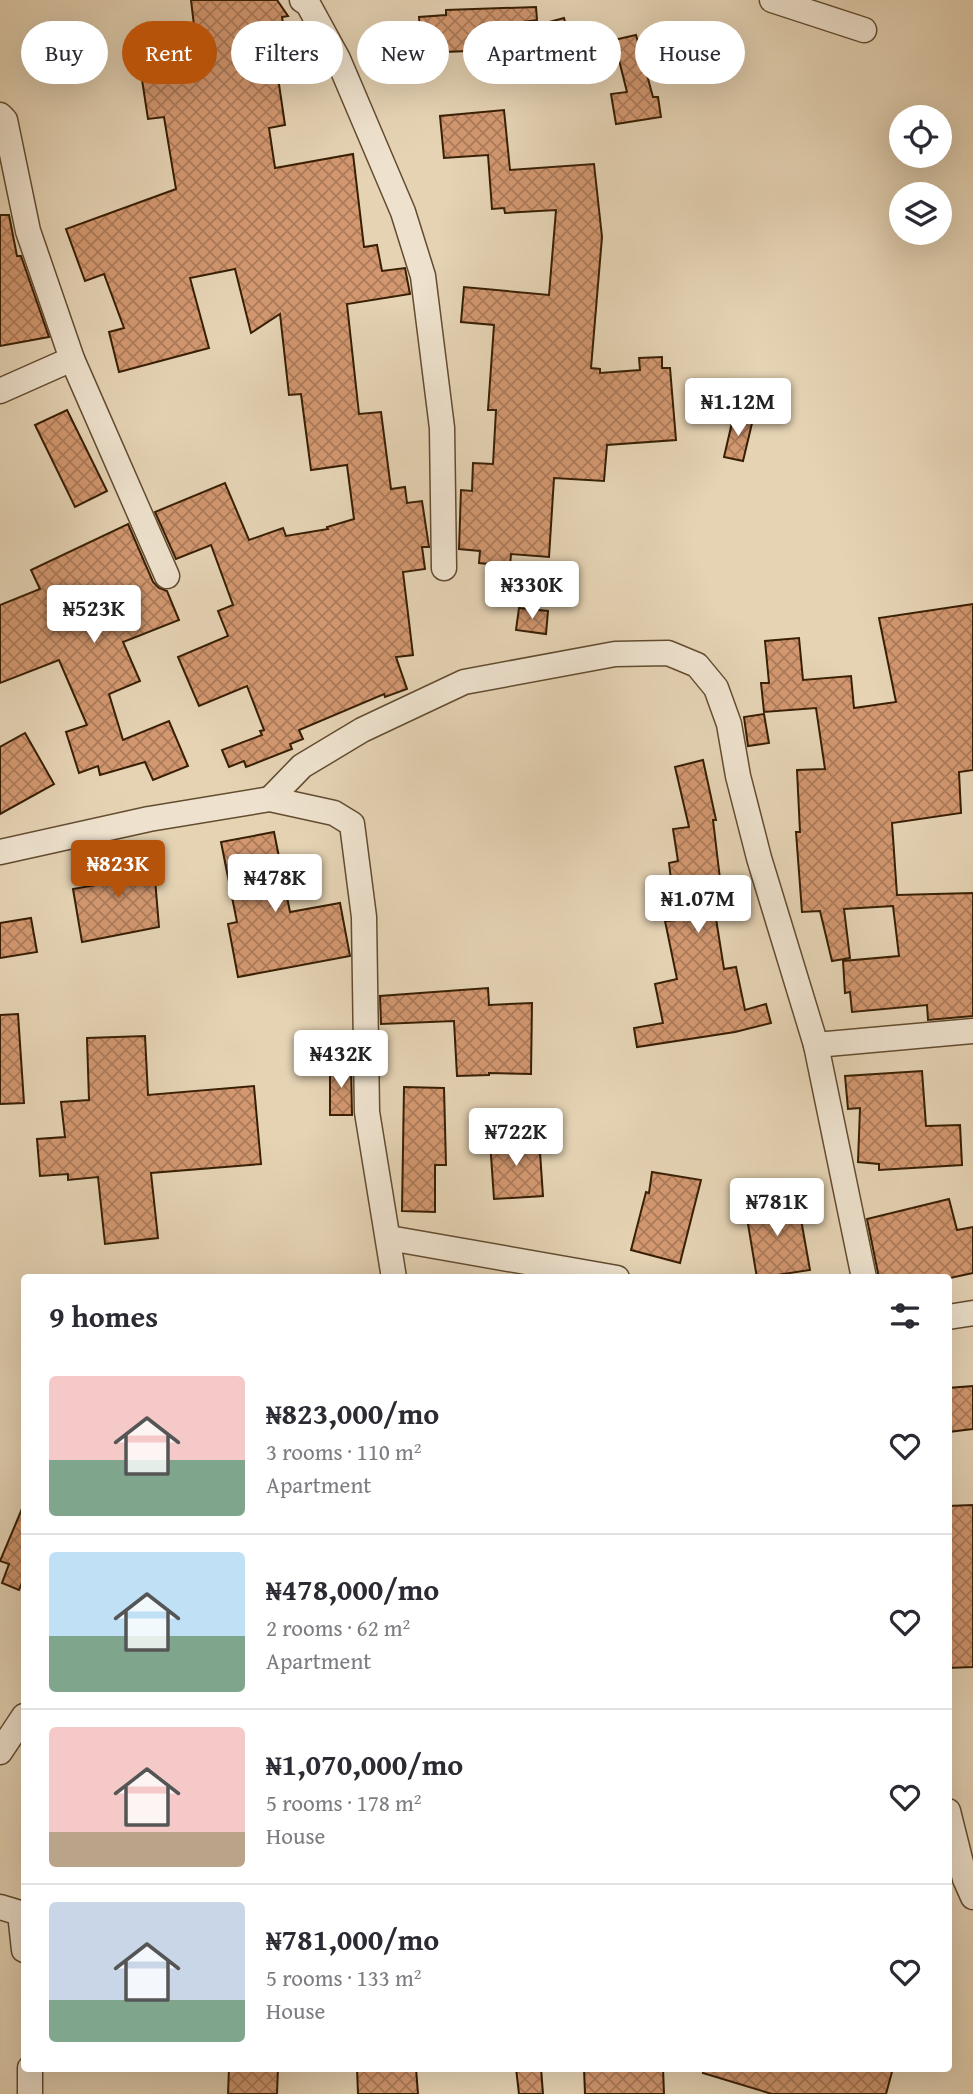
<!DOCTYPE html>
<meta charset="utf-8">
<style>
body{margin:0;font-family:"Gentium Book Plus",serif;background:#f2f2f3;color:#2b2b33;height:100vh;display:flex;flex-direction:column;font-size:26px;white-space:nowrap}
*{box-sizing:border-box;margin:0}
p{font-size:23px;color:#7c7c81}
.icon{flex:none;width:38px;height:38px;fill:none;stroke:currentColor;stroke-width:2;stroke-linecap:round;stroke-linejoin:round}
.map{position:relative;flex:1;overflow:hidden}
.details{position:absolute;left:21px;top:1274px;width:931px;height:798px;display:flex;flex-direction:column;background:#fff;border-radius:7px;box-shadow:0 7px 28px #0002}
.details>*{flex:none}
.guide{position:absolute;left:21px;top:21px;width:931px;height:63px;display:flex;gap:14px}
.buttons{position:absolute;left:889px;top:105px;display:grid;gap:14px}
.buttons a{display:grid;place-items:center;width:63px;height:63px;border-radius:50%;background:#fff;box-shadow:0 7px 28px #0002;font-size:35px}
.price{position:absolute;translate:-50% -60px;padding:0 16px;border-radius:7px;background:#fff;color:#222;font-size:23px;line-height:46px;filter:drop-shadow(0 2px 4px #0008)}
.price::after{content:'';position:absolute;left:50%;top:42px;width:21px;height:16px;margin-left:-10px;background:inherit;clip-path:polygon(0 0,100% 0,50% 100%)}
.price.on{background:#b45309;color:#fff}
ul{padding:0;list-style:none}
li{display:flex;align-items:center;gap:21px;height:175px;padding:0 28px}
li+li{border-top:2px solid #e1e1e2}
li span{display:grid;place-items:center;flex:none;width:196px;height:140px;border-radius:7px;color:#555}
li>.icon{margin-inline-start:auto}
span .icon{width:84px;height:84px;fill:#fffc;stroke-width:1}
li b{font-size:30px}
h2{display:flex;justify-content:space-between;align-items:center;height:84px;padding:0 28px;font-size:30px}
.chip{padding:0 24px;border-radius:32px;background:#fff;box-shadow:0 7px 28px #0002;font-size:24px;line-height:63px}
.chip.on{background:#b45309;color:#fff}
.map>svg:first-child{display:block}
.building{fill:url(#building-cross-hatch);stroke:#381f04;stroke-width:2}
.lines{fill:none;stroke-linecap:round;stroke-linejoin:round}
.minor-casing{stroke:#634c30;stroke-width:27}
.minor{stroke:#eee2ce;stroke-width:24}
</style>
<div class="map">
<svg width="973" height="2094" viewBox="0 0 973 2094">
<defs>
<pattern id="building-cross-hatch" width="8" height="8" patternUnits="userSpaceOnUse" patternTransform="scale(1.75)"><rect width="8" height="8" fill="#d39870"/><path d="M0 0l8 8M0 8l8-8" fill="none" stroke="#ac7b5a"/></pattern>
</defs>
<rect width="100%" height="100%" fill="#e5d3b4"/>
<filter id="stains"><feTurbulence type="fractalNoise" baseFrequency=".00286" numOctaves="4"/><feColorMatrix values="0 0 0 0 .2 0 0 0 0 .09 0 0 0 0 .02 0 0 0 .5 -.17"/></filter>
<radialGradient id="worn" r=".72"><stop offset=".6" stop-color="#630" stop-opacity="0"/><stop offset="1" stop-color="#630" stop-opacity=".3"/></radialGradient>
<g class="building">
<path d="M 191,0 L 277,0 L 288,16 L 282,17 L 289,62 L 276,64 L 285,125 L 269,128 L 275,168 L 353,154 L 364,247 L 377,245 L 382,271 L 405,268 L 410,294 L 347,304 L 359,414 L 381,412 L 391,489 L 405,487 L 407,503 L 422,501 L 429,547 L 422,547 L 425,569 L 403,572 L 413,655 L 396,657 L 407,689 L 385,697 L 384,694 L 299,730 L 303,739 L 290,744 L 292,749 L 246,767 L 244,761 L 229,767 L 222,750 L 262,735 L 260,731 L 264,730 L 247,686 L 199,706 L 178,657 L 228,636 L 218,611 L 233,605 L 211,545 L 176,559 L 155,512 L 225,483 L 249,540 L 283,528 L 286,536 L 328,529 L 327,527 L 354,519 L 347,465 L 311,470 L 301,394 L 289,395 L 280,314 L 251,333 L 235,269 L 190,278 L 209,348 L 119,372 L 109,332 L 124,328 L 104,274 L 85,281 L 66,229 L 176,189 L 164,117 L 148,119 L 139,60 L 197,51 Z"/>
<path d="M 536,7 L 537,20 L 493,26 L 494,50 L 444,52 L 444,56 L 422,57 L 421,49 L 367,54 L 365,34 L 420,29 L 419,17 L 446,15 L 446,10 Z"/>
<path d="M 564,18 L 576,63 L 554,69 L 542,24 Z"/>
<path d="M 636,35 L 653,97 L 658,97 L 661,117 L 616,124 L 611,94 L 627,92 L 614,40 Z"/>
<path d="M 504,110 L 510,170 L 594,164 L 602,237 L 591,368 L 600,369 L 600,373 L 640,370 L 639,358 L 662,357 L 662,368 L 670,368 L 676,440 L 607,445 L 604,481 L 554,478 L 549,557 L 511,554 L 510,566 L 479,563 L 480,551 L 459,549 L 461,490 L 472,491 L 473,463 L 493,464 L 496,410 L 488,410 L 494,325 L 461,322 L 464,287 L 549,295 L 556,210 L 505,213 L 504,208 L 492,209 L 488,155 L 444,158 L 440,116 Z"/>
<path d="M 0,215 L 9,215 L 17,256 L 21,256 L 49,337 L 0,346 Z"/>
<path d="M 67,410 L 107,491 L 75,507 L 35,425 Z"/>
<path d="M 734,414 L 753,419 L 743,461 L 724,457 Z"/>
<path d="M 128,524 L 153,582 L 159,588 L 167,591 L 179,620 L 123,642 L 140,681 L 109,694 L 123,740 L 169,721 L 188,766 L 153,780 L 145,762 L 100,775 L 98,766 L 79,773 L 66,732 L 87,725 L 59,660 L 0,683 L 0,605 L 40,589 L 31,570 Z"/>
<path d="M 973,604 L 973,770 L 959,772 L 961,813 L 892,823 L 897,895 L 973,893 L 973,1016 L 928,1020 L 927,1005 L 852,1012 L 850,992 L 845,993 L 843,961 L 899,956 L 893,906 L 844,909 L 850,958 L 832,961 L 820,911 L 802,912 L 796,832 L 800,832 L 797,770 L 825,769 L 816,708 L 764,712 L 761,683 L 769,683 L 765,641 L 799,638 L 803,680 L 851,676 L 854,708 L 896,702 L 879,618 Z"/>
<path d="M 519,608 L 548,611 L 546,634 L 516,630 Z"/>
<path d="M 764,714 L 769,743 L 748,746 L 744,717 Z"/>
<path d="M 25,733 L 54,784 L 0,814 L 0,747 Z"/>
<path d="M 703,760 L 716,820 L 713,820 L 720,879 L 710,881 L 724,969 L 736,967 L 745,1010 L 766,1004 L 771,1023 L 735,1032 L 637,1047 L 634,1028 L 663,1023 L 655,984 L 677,979 L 665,921 L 676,920 L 669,863 L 678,861 L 673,829 L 689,827 L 675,767 Z"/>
<path d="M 274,832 L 290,912 L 340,903 L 350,956 L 238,977 L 228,924 L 237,922 L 221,842 Z"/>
<path d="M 122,842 L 128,872 L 154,867 L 159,927 L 82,942 L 73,889 L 107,883 L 103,845 Z"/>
<path d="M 31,918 L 37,952 L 0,958 L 0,923 Z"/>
<path d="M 488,988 L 489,1005 L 532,1003 L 531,1074 L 489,1073 L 489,1075 L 457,1076 L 454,1021 L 381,1024 L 380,996 Z"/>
<path d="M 18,1014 L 24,1103 L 0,1104 L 0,1015 Z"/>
<path d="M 145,1036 L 148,1095 L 254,1086 L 261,1164 L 151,1173 L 158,1238 L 105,1244 L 98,1177 L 68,1180 L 68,1174 L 40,1176 L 37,1139 L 65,1137 L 61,1102 L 89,1100 L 87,1038 Z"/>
<path d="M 330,1064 L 351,1064 L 352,1115 L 330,1115 Z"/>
<path d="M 922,1071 L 926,1126 L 960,1125 L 962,1165 L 879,1170 L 879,1164 L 858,1162 L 860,1108 L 848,1109 L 845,1076 Z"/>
<path d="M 404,1087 L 444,1088 L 446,1165 L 435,1165 L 435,1212 L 402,1211 Z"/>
<path d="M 539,1138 L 543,1196 L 494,1199 L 490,1141 Z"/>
<path d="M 652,1172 L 701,1180 L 680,1263 L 631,1250 L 646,1192 L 649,1193 Z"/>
<path d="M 797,1197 L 810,1270 L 757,1278 L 745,1206 Z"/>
<path d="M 949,1199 L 957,1230 L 973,1227 L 973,1273 L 950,1278 L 879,1278 L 867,1219 Z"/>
<path d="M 973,1386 L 973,1429 L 948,1432 L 948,1388 Z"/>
<path d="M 24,1504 L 24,1577 L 19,1590 L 2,1583 L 9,1564 L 0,1561 Z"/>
<path d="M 973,1505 L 973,1667 L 948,1668 L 948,1506 Z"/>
<path d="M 229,2068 L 278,2068 L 277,2094 L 228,2094 Z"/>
<path d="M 357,2068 L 416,2068 L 418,2094 L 358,2094 Z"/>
<path d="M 516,2068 L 541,2068 L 543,2094 L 519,2094 Z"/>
<path d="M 584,2068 L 663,2068 L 664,2094 L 585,2094 Z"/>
<path d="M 704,2068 L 893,2068 L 886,2094 L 772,2094 L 703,2073 Z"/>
</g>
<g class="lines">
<g class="minor-casing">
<g id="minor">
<path d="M 302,0 L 308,4 L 338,59 L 403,212 L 423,276 L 442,428 L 444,568"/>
<path d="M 772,0 L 864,30"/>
<path d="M 0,115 L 5,120 L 28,231 L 72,359 L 167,576"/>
<path d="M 0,391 L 72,359"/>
<path d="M 270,799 L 302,766 L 362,730 L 464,682 L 615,654 L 668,653 L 697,665 L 716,688 L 729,724 L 738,776 L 759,858 L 816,1045 L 864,1278"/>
<path d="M 0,852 L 149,819 L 270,799 L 334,813 L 352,824 L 364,917 L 367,1112 L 394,1278"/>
<path d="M 816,1045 L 973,1031"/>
<path d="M 389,1238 L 617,1278"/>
<path d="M 948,1317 L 973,1313"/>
<path d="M 0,1752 L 24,1716"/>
<path d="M 948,1811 L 965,1879 L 973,1897"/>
<path d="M 0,1907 L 20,1913 L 24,1950"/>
<path d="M 30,2094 L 30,2068"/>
</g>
</g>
<use href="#minor" class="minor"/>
</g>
<rect width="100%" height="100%" filter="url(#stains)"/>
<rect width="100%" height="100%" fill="url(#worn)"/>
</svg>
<div class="buttons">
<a><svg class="icon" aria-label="locate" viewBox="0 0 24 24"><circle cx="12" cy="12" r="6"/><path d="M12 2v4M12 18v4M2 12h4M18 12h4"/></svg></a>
<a><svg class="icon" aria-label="layers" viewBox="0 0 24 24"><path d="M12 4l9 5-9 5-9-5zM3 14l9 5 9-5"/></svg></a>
</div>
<b class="price" style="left:738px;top:438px">₦1.12M</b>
<b class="price" style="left:532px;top:621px">₦330K</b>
<b class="price" style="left:94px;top:645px">₦523K</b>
<b class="price on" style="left:118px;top:900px">₦823K</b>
<b class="price" style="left:275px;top:914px">₦478K</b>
<b class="price" style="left:698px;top:935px">₦1.07M</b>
<b class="price" style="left:341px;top:1090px">₦432K</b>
<b class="price" style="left:516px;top:1168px">₦722K</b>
<b class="price" style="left:777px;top:1238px">₦781K</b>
<div class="guide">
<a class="chip">Buy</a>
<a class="chip on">Rent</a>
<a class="chip">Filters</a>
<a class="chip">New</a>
<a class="chip">Apartment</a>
<a class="chip">House</a>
</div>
<section class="details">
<h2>9 homes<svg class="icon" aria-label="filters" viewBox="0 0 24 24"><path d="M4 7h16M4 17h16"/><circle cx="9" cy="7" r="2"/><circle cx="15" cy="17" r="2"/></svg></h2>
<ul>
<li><span style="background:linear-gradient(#f6c9c9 60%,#7fa58c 0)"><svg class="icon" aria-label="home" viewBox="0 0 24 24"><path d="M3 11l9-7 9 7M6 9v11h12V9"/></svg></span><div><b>₦823,000/mo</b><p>3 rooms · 110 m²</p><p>Apartment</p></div><svg class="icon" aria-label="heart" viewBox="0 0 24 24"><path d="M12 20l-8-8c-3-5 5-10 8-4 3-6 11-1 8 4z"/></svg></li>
<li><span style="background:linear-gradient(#bfe0f5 60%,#7fa58c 0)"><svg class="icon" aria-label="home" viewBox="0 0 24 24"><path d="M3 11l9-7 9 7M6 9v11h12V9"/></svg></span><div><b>₦478,000/mo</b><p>2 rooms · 62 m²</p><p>Apartment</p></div><svg class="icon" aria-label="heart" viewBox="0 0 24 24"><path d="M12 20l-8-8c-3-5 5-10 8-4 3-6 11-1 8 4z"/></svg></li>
<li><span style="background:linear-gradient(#f6c9c9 75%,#b9a48a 0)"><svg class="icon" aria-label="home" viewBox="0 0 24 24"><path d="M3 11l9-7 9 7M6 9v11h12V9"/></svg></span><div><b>₦1,070,000/mo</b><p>5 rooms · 178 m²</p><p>House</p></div><svg class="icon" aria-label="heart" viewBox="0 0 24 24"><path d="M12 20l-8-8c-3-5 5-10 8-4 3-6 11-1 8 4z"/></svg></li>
<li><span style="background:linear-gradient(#c9d6e8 70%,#7fa58c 0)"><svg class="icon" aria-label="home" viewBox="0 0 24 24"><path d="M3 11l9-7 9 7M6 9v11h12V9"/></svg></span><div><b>₦781,000/mo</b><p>5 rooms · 133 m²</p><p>House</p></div><svg class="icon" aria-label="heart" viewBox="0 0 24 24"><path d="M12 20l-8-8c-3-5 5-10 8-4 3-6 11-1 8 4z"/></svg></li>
</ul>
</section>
</div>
